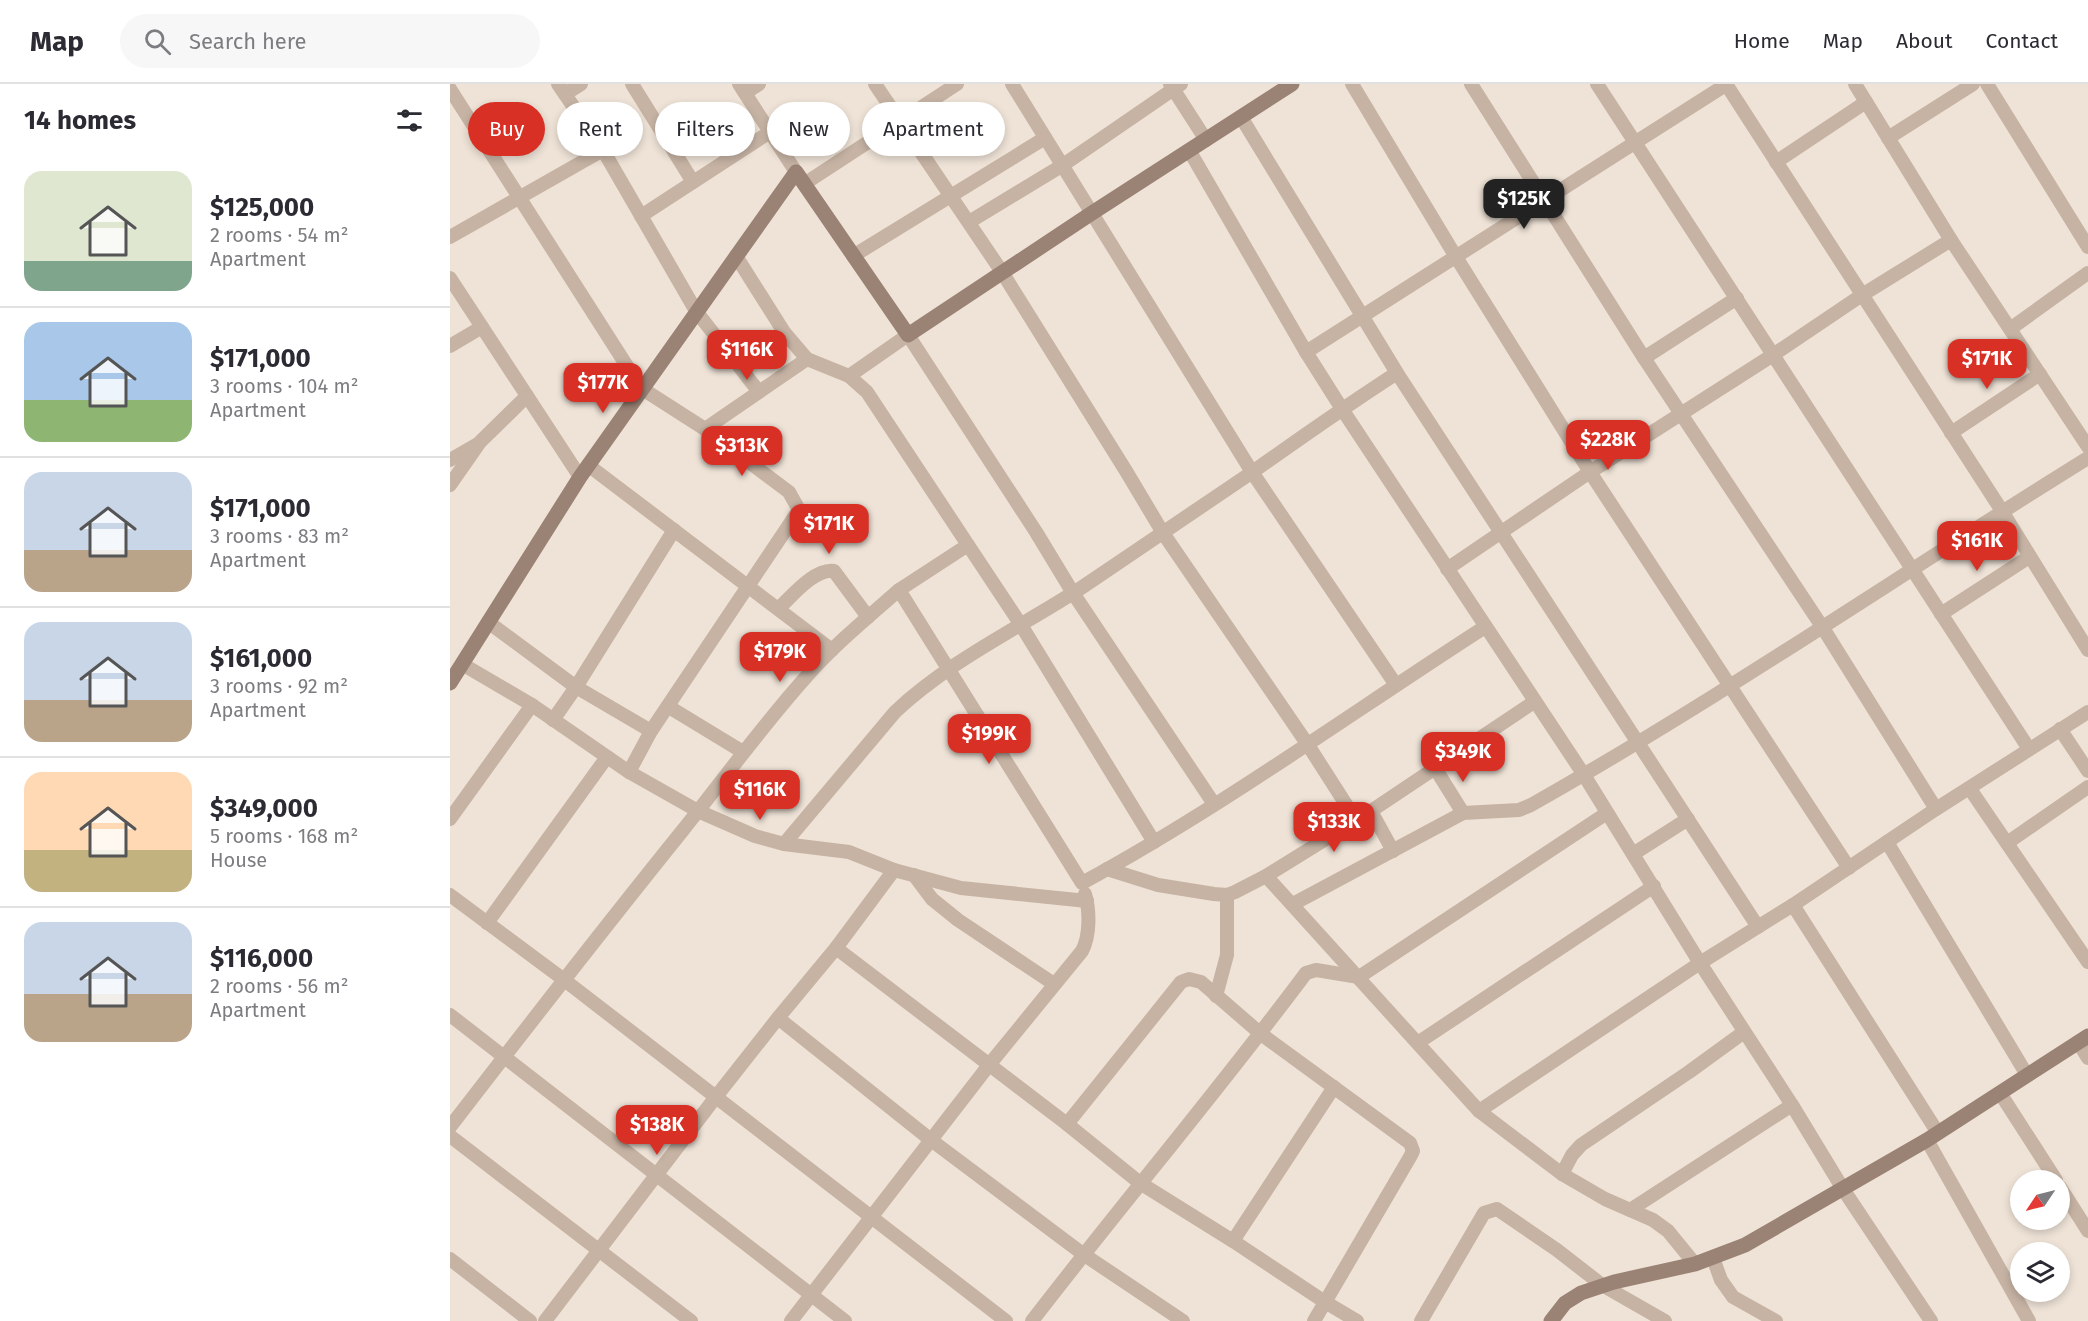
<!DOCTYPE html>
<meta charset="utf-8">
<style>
body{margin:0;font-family:"Fira Sans",sans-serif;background:#f7f7f7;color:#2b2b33;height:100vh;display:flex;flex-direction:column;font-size:22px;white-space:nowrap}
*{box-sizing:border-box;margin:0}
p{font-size:20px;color:#7c7c81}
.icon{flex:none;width:33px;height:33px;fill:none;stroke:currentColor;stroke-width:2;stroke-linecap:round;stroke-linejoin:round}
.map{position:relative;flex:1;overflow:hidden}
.drawer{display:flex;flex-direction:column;background:#fff;width:450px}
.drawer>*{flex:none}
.banner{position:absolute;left:18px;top:18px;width:570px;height:54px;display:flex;gap:12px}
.needle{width:39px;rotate:235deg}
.tools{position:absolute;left:1560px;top:1086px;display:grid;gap:12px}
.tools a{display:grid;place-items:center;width:60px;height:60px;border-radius:50%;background:#fff;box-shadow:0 3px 9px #0003;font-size:30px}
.price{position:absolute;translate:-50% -51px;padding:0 14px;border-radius:12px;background:#d93025;color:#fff;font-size:20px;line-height:39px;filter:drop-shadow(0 2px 3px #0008)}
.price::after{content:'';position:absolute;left:50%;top:36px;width:18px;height:14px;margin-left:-9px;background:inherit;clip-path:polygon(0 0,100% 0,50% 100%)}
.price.current{background:#222;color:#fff}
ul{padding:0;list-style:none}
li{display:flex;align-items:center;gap:18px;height:150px;padding:0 24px}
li+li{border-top:2px solid #e1e1e2}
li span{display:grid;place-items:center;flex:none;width:168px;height:120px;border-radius:18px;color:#555}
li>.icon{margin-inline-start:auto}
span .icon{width:72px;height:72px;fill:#fffc;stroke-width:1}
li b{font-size:26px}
h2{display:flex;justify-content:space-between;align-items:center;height:72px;padding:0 24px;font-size:26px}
.chip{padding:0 21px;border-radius:27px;background:#fff;box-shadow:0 3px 9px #0003;font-size:21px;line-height:54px}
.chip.current{background:#d93025;color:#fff}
header{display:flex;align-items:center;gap:36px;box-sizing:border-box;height:84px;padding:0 30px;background:#fff;border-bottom:2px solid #e1e1e2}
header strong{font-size:28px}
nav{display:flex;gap:33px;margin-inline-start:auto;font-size:21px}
.search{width:420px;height:54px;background:#f7f7f7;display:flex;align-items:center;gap:15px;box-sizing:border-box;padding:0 21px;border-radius:33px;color:#7c7c81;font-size:22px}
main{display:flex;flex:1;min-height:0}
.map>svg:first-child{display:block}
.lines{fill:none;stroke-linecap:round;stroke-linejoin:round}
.street{stroke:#c6b3a4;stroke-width:14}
.secondary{stroke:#9a8275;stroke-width:15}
</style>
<header>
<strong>Map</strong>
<div class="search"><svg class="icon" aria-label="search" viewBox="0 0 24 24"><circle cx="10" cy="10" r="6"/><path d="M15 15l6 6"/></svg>Search here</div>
<nav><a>Home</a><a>Map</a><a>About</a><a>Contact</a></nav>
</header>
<main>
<section class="drawer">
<h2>14 homes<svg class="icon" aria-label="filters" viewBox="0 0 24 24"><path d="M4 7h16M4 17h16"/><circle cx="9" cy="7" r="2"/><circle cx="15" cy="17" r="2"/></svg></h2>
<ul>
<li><span style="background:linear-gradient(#dfe7d0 75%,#7fa58c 0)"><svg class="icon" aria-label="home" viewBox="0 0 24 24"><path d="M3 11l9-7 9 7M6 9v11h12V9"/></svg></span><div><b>$125,000</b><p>2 rooms · 54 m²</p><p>Apartment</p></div></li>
<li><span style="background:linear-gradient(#a9c7e8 65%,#8fb573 0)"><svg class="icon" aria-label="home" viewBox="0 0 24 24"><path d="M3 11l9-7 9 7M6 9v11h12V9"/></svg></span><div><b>$171,000</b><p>3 rooms · 104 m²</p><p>Apartment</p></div></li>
<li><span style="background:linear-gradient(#c9d6e8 65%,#b9a48a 0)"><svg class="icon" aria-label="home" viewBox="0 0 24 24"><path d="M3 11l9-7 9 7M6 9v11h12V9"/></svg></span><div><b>$171,000</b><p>3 rooms · 83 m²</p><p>Apartment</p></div></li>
<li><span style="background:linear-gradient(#c9d6e8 65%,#b9a48a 0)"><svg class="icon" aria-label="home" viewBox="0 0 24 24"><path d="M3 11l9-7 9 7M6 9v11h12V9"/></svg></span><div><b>$161,000</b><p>3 rooms · 92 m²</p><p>Apartment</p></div></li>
<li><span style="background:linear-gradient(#ffd9b3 65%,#c2b280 0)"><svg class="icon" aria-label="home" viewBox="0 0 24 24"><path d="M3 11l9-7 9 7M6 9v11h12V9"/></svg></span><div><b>$349,000</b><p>5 rooms · 168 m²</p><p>House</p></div></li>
<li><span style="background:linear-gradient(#c9d6e8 60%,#b9a48a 0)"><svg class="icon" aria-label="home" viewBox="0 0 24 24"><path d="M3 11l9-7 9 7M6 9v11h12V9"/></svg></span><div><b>$116,000</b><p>2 rooms · 56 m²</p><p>Apartment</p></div></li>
</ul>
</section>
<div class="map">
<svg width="1638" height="1237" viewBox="0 0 1638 1237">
<rect width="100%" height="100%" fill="#efe3d7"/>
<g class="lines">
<g class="street">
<path d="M 108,0 L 153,66 L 246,227 L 309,308"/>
<path d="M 182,0 L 243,98"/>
<path d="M 289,0 L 346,88"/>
<path d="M 425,0 L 552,188 L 676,387 L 713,449 L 858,661 L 906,736"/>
<path d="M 562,0 L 802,388 L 946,601"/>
<path d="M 720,0 L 756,56"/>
<path d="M 902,0 L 1006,173 L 1140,388 L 1399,784"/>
<path d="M 1021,0 L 1194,274 L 1373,544 L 1486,725"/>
<path d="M 1147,0 L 1579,665"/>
<path d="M 1276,0 L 1552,427 L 1638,566"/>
<path d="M 1405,0 L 1501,156 L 1638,363"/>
<path d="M 1537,0 L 1638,163"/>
<path d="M 0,5 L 191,304 L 255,345 L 339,408 L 349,426 L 201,647 L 179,688"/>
<path d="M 295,9 L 309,0"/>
<path d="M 115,10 L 131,0"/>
<path d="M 791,33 L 947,289 L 1308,843"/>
<path d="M 1438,54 L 1523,0"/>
<path d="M 739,66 L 856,268 L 892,325 L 1134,691 L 1250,879 L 1342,1021 L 1393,1105 L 1481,1237"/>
<path d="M 1326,78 L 1416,18"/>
<path d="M 354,100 L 507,0"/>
<path d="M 191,132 L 320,48"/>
<path d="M 519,138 L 613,81 L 731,0"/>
<path d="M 0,153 L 153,66"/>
<path d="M 286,172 L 334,248 L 357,275 L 399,292 L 417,308 L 518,461 L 449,506 L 632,799 C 772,723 901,629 1035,543"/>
<path d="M 403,172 L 595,54"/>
<path d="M 0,194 L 130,393"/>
<path d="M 1560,245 L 1638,189"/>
<path d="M 0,262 L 32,243"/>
<path d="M 856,268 L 1277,0"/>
<path d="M 1194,274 L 1287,214"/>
<path d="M 399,292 L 458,251 L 586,448 L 623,509 L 764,720"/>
<path d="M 255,345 L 357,275"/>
<path d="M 1501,349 L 1590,290"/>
<path d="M 0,376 L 26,361"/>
<path d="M 138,381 L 382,566"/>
<path d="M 0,401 L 30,358 L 77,312"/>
<path d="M 518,461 L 571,541 L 704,758"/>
<path d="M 997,485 L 1140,388 L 1323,271 L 1412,211 L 1501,156"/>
<path d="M 329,524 C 342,512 365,484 384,487 L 418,533"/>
<path d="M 1491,530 L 1579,473"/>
<path d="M 38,538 L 126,603 L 201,647"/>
<path d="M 12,580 L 82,621 L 179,688 L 248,727 L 305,752 L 334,760 L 399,768 L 444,786 L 511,804 L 637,817"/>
<path d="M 219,623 L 293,668"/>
<path d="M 103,636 L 126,603 L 224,446"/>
<path d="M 1610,645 L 1638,687"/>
<path d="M 985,684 L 1013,729"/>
<path d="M 1520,705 L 1638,878"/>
<path d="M 921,727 L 943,767"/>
<path d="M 0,735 L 82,621"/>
<path d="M 1437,758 L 1577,991"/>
<path d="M 1557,759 L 1638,703"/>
<path d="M 334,760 L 445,628 C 499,577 569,544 631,504 C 687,466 744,428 801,389 C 849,355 897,321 947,289"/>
<path d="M 1183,770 L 1238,735"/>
<path d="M 657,785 L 708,801 L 764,810 L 777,811 L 785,808 L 816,792 L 921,727 L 1084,618"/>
<path d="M 464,791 L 482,815 L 508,836 L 604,900"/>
<path d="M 816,792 L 1029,1027 L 1112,1090 L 1155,1115 L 1203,1136 L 1218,1147 L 1245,1180"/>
<path d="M 0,811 L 113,895 L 556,1237"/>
<path d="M 843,820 L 1013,729 L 1069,726 L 1081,721 C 1272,613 1452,489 1638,374"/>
<path d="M 1343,821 L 1488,1049"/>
<path d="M 37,839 L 157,673"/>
<path d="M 386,864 L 617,1040 L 690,1099 L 783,1157 L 875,1218 L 907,1237"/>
<path d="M 766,912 L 777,871 L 777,811"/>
<path d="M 0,931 L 395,1237"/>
<path d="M 328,934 L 481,1056 L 633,1170 L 733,1237"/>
<path d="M 969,958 L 1204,802"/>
<path d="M 1628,958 L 1638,974"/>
<path d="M 1550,1009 L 1606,1096"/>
<path d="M 1029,1027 L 1250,879 L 1343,821 L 1486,725 L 1638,628"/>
<path d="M 617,1040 L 731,898 L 739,895 L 751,898 L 811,950 L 960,1059 L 963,1067 L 960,1073 L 864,1237"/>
<path d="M 0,1043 C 77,943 154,844 233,746 C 274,695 312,642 356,593 C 384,561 417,534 449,506"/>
<path d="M 0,1052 L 241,1237"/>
<path d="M 1477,1056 L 1579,1237"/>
<path d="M 1112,1090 L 1122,1071 L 1131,1061 L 1239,988 L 1294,948"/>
<path d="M 1610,1103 L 1638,1147"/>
<path d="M 1180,1126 L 1342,1021"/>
<path d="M 783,1157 L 884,1003"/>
<path d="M 1263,1174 L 1271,1196 L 1283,1213 L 1326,1237"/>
<path d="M 0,1175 L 80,1237"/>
<path d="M 95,1237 L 265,1014 L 328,934 L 386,864 L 444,786"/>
<path d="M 341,1237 L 539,981 L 632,867 C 640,852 640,827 635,810"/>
<path d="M 582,1237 C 672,1120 768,1007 856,889 L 866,886 L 909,893 L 1157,729"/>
<path d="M 971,1237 L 1034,1129 L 1047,1125 L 1107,1166 L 1152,1201 L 1215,1237"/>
</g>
<g class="secondary">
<path d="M 0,599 L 130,393 L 346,88 L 458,251 L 642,129 L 842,0"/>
<path d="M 1101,1237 L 1115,1219 L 1131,1209 L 1164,1198 L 1245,1180 L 1295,1161 L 1477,1056 L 1638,952"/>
</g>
</g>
</svg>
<div class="tools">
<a><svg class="needle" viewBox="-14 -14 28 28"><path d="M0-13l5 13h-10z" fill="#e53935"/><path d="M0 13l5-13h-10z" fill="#7c7c81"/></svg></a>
<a><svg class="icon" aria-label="layers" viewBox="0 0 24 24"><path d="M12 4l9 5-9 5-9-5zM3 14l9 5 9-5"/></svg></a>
</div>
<b class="price current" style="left:1074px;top:146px">$125K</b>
<b class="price" style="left:297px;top:297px">$116K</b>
<b class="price" style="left:1537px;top:306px">$171K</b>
<b class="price" style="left:153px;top:330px">$177K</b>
<b class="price" style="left:1158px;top:387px">$228K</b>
<b class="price" style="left:292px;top:393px">$313K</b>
<b class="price" style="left:379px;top:471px">$171K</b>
<b class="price" style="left:1527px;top:488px">$161K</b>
<b class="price" style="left:330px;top:599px">$179K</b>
<b class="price" style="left:539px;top:681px">$199K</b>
<b class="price" style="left:1013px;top:699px">$349K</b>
<b class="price" style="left:310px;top:737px">$116K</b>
<b class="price" style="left:884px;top:769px">$133K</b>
<b class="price" style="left:207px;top:1072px">$138K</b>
<div class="banner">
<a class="chip current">Buy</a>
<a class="chip">Rent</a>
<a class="chip">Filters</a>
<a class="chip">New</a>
<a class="chip">Apartment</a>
</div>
</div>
</main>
